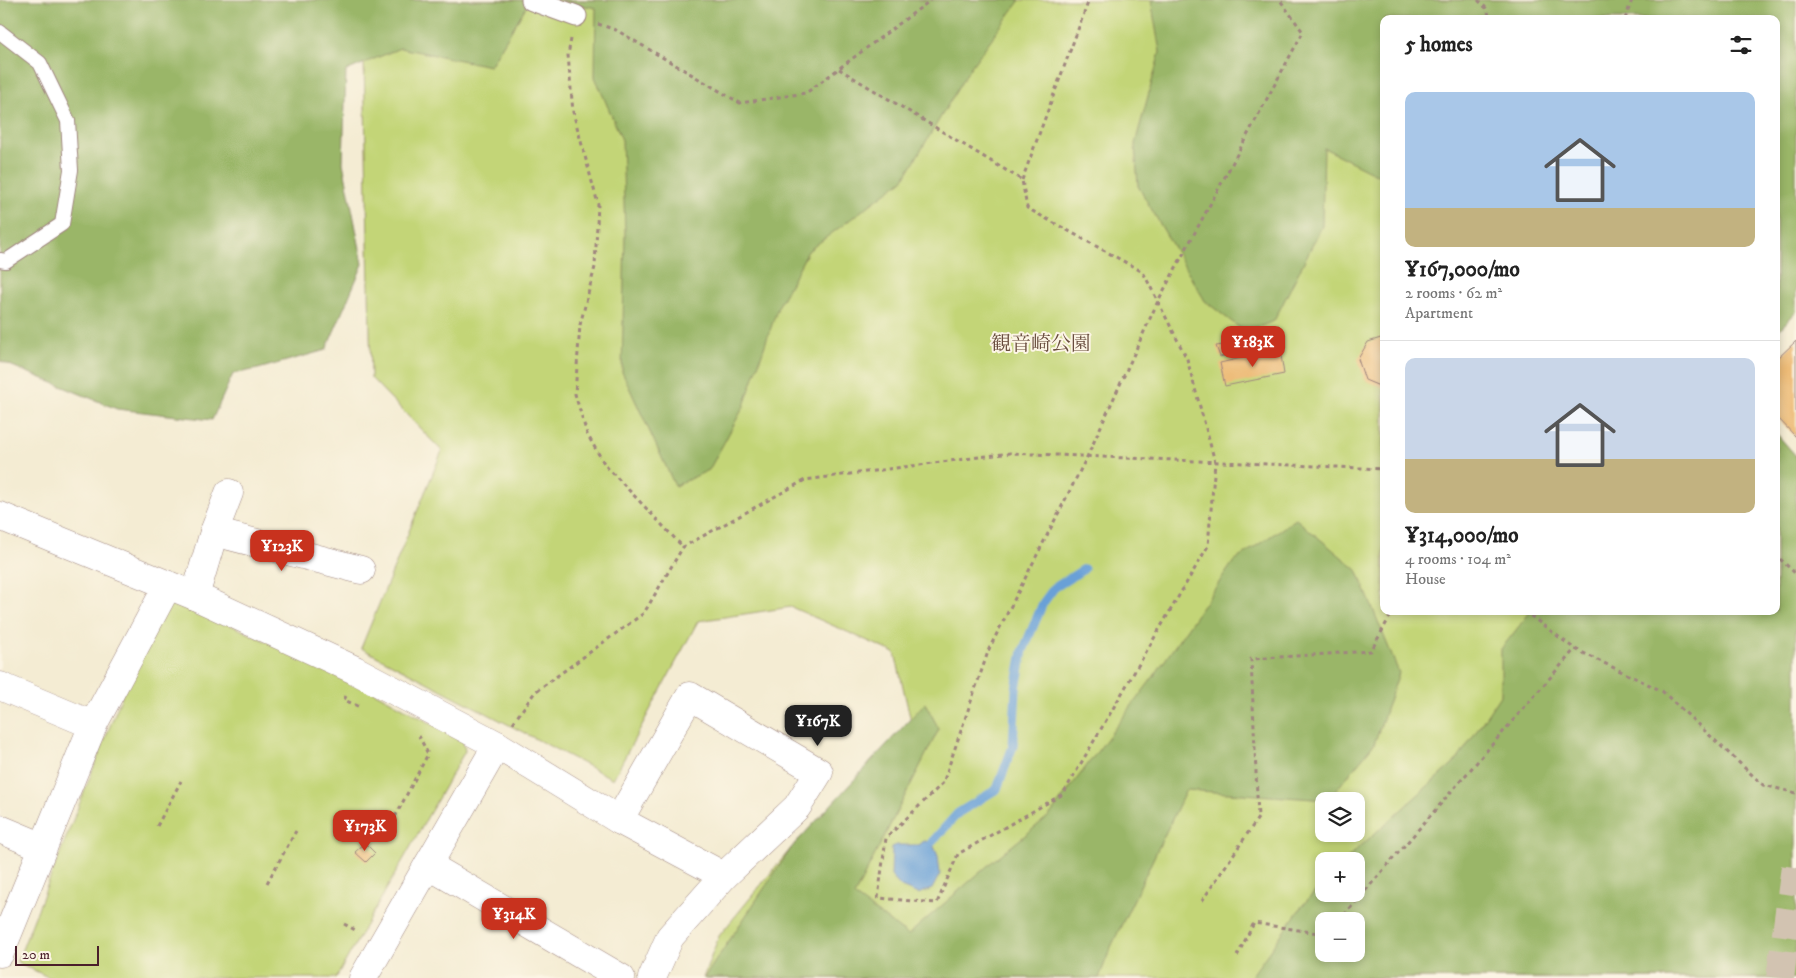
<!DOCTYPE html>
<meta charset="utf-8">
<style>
body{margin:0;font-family:"IM FELL DW Pica","Noto Serif JP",serif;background:#f6f6f6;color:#222;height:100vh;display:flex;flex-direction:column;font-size:19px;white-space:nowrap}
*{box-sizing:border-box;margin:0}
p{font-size:16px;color:#767676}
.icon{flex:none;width:28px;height:28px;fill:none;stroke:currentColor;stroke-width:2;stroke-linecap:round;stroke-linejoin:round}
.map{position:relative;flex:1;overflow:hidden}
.side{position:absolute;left:1380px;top:15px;width:400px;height:600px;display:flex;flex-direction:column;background:#fff;border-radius:10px;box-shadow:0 2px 8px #0003}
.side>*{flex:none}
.controls{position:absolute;left:1315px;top:792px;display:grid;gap:10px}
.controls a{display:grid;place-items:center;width:50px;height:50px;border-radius:10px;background:#fff;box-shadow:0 2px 8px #0003;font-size:25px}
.scale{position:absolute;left:15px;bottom:12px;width:84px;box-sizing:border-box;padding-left:5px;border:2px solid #4a1f2b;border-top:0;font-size:14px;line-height:18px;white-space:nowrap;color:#4a1f2b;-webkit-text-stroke:4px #fcf5e5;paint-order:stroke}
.price{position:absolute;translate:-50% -42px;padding:0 11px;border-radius:10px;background:#c8321e;color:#fff;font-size:16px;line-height:32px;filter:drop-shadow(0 1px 2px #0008)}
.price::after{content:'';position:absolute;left:50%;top:30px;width:15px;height:11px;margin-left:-8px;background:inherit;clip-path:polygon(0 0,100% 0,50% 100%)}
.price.current{background:#222;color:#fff}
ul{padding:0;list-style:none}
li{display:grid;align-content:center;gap:10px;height:265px;padding:0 25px}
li+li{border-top:1px solid #e0e0e0}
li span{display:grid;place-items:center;height:155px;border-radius:10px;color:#555}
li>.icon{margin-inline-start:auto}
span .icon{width:90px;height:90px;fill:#fffc;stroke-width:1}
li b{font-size:21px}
h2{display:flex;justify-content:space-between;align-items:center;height:60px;padding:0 25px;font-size:21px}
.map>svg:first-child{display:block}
.green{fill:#c3d577;stroke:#867a51;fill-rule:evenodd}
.forest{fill:#9ab668;stroke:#726a4a;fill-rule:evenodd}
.water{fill:#69a0d7;stroke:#5a6081}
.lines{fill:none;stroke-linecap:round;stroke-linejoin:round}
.stream{stroke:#69a0d7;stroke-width:9}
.building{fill:#ecb973}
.secondary-tunnel{stroke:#d2c3b1;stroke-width:28;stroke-dasharray:28 14;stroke-linecap:butt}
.service-casing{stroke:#9f867f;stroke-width:16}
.pedestrian-casing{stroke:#9f867f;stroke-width:23}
.minor-casing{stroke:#9f867f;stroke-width:29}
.path{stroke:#9f867f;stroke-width:3;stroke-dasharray:4 4;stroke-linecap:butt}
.service{stroke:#fff;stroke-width:14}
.pedestrian{stroke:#fff;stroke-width:21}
.minor{stroke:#fff;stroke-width:28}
.labels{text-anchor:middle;stroke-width:4;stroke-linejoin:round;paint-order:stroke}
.park-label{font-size:20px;fill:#684c3e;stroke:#fcf5e5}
</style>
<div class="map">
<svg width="1796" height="978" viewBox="0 0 1796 978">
<rect width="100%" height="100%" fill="#fcf5e5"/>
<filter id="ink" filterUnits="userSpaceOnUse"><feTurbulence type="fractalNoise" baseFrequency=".02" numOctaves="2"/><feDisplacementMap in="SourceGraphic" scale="10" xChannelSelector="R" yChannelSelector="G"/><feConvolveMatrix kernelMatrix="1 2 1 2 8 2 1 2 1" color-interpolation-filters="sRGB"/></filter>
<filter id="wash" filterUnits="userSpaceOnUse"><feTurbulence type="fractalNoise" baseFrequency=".0096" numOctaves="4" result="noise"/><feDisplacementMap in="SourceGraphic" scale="20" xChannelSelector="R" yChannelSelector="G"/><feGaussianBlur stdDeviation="1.12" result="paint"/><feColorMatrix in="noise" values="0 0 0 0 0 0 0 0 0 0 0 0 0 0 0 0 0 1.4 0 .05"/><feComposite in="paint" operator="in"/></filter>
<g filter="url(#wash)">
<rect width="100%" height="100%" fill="#f4ecd3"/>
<g class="green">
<path d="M 340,0 L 1709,0 L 1384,19 L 1384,611 L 1776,611 L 1796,978 L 703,978 L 719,936 L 797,841 L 915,738 L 895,653 L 791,607 L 698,621 L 613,779 L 361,648 L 442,451 L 371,378 L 363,14 ZM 1324,801 L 1356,801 L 1356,834 L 1324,834 ZM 1324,861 L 1356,861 L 1356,894 L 1324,894 ZM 1324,921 L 1356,921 L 1356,954 L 1324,954 Z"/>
<path d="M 170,597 L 363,686 L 463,741 L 465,751 L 336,978 L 50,978 L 17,962 L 159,602 Z"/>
</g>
<g class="forest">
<path d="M 0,0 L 530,0 L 490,66 L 400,48 L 346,71 L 343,163 L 363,264 L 326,350 L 258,369 L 233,374 L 212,420 L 117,409 L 0,361 Z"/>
<path d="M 556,0 L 1020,0 L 970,68 L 903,180 L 808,251 L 778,307 L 744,406 L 709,470 L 675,486 L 622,372 L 625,232 L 622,140 L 595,77 L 596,8 Z"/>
<path d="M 1151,0 L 1796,0 L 1796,312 L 1776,333 L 1776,19 L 1384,19 L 1384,178 L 1324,148 L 1322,226 L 1274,321 L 1245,332 L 1205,301 L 1138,186 L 1135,144 L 1160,52 Z"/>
<path d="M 1776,433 L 1796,456 L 1796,978 L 1250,978 L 1302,906 L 1324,882 L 1324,894 L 1356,894 L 1356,861 L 1344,861 L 1458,759 L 1501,694 L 1501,649 L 1531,611 L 1776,611 ZM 1356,921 L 1356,954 L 1324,954 L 1324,921 Z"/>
<path d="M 1296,519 L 1357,570 L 1399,673 L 1374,744 L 1328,800 L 1186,790 L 1111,947 L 1099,978 L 704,978 L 792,847 L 925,703 L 939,729 L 854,896 L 908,935 L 993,861 L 1049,816 L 1154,676 L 1234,561 Z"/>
</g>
<path class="water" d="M 924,841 L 932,842 L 938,856 L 940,874 L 932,889 L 918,894 L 901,887 L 891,876 L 892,847 L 897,845 L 919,845 Z"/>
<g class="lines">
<path class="stream" d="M 932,842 L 958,813 L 997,789 L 1013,746 L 1016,689 L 1023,651 L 1043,603 L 1054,588 L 1084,569"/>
</g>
<g id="blocks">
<g class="building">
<path d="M 1384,337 L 1384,388 L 1365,380 L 1358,359 L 1368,342 Z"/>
<path d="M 1796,341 L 1796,437 L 1776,416 L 1776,360 Z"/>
<path d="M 1230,344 L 1231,354 L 1220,357 L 1216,346 Z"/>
<path d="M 1280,349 L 1284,374 L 1225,386 L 1220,363 Z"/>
<path d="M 365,843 L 375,853 L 366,862 L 355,852 Z"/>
</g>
</g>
</g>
<g filter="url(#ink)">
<use href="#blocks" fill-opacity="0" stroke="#9f867f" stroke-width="1"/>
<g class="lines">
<path class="secondary-tunnel" d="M 1780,978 L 1796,859"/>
<g class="service-casing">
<path id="service" d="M 0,32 L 40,63 L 68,121 L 71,170 L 62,224 L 6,261 L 0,260"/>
</g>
<g class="pedestrian-casing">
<path id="pedestrian" d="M 532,0 L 576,16"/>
</g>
<g class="minor-casing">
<g id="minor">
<path d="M 0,516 L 195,596 L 355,670 L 497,745 L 619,820 L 724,876"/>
<path d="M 214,532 L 361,570"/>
<path d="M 195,596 L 214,532 L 229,493"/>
<path d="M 0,686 L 93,725"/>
<path d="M 619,820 L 690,696 L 819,772 L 797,807 L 724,876 L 670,937 L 652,978"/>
<path d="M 0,829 L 43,847"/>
<path d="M 428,865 L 621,978"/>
<path d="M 0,953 L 93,725 L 168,585"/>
<path d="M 363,978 L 497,745"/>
</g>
</g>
<g class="path">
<path d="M 1478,0 L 1488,10 L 1489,19"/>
<path d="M 1625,19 L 1632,0"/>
<path d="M 598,24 L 616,30 L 740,103 L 806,93 L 931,0"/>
<path d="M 571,39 L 568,55 L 573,112 L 598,204 L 595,267 L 580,325 L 575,394 L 587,434 L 605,465 L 683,547"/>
<path d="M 839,69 L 1022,180 L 1027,208 L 1143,272 L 1187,359 L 1215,462 L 1208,546 L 1063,794 L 958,854 L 937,903 L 878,898 L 886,838 L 943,783 L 989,649 L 1087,457 L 1158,301 L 1303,32 L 1280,0"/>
<path d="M 1022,180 L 1089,0"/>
<path d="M 1776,552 L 1780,559 L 1796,574"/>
<path d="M 1524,611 L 1575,649 L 1662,691 L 1763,785 L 1796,793"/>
<path d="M 346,696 L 344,700 L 358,706"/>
<path d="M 513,723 L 535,692 L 644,613 L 683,547 L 805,480 L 1010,453 L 1384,469"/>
<path d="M 157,826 L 181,781"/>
<path d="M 384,838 L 428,754 L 419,736"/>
<path d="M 267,883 L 296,831"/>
<path d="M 1202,901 L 1258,818 L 1251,659 L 1371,651 L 1393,611"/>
<path d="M 1339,921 L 1575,649"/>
<path d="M 344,924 L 357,931"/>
<path d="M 1237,956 L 1254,923 L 1324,934"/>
</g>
<use href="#service" class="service"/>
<use href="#pedestrian" class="pedestrian"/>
<use href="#minor" class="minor"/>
</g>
</g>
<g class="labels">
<g class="park-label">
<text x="1041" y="350">観音崎公園</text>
</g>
</g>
</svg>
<div class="controls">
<a><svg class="icon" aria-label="layers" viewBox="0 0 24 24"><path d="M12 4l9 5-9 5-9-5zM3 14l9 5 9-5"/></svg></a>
<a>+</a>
<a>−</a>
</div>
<div class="scale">20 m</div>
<b class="price" style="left:1253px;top:368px">¥183K</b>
<b class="price" style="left:282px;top:572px">¥123K</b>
<b class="price current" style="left:818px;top:747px">¥167K</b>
<b class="price" style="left:365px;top:852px">¥173K</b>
<b class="price" style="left:514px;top:940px">¥314K</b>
<section class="side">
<h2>5 homes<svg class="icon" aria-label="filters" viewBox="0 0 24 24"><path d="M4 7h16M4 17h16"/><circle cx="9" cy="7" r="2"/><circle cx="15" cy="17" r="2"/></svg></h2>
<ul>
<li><span style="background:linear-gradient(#a9c7e8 75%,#c2b280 0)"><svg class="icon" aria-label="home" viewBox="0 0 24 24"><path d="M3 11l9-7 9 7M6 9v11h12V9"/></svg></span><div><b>¥167,000/mo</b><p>2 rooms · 62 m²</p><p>Apartment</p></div></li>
<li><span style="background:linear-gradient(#c9d6e8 65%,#c2b280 0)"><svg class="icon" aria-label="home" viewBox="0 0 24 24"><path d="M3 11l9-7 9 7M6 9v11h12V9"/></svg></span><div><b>¥314,000/mo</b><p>4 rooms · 104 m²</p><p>House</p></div></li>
</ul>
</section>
</div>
